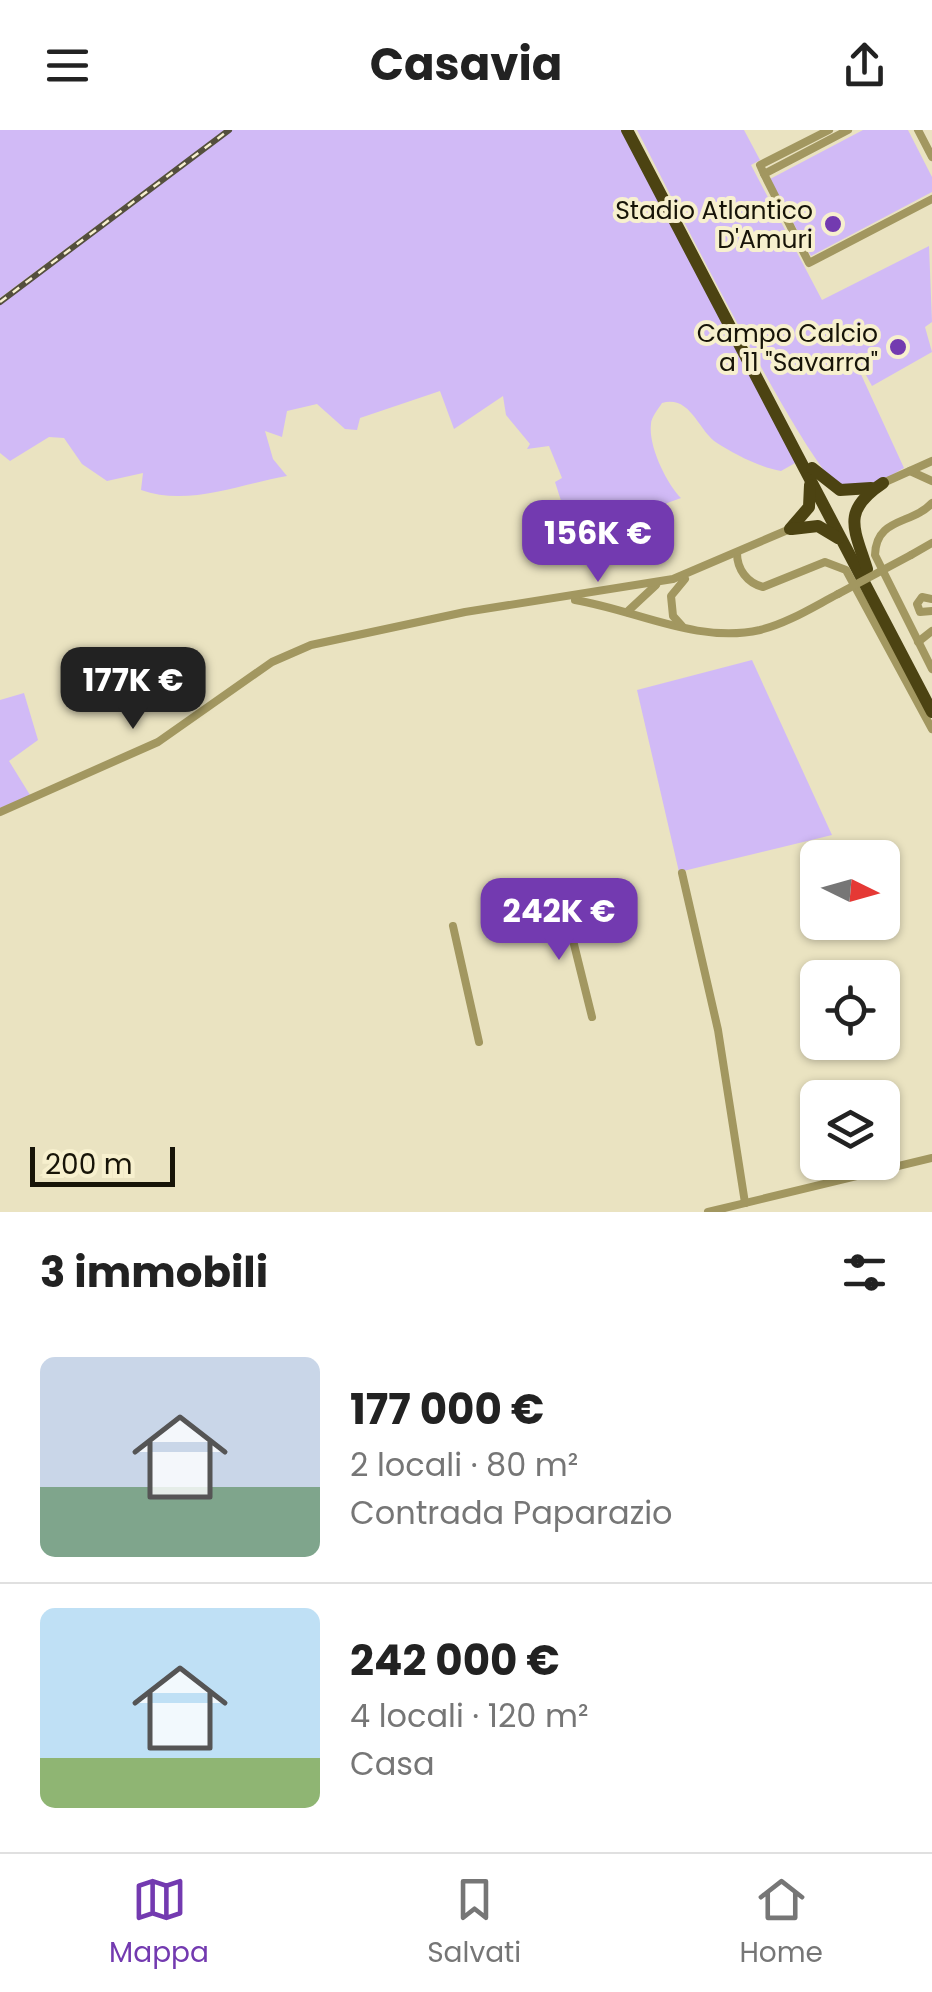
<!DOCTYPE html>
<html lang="it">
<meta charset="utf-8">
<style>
body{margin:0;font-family:Poppins,sans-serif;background:#f2f2f2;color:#222;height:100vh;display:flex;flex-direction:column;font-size:38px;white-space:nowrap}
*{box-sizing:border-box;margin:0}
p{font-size:32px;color:#767676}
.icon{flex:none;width:55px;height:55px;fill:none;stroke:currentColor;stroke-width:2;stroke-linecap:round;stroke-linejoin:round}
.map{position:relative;height:1082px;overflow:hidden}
.details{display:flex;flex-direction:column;background:#fff;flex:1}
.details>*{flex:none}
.needle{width:65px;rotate:95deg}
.controls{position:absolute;left:800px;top:710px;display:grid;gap:20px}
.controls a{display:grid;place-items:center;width:100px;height:100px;border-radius:15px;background:#fff;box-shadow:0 2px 8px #0004;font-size:50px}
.scale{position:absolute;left:30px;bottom:25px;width:145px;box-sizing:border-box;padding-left:10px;border:5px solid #171408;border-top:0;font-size:28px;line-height:35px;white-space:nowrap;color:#171408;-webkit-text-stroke:8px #f7f0ce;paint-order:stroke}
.price{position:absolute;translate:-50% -85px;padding:0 22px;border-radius:20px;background:#733ab0;color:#fff;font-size:32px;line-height:65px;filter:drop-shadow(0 2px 5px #0008)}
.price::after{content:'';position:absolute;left:50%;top:60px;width:30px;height:22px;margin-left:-15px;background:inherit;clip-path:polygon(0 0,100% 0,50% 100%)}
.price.selected{background:#222;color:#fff}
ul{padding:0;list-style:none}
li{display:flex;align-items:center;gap:30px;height:250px;padding:0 40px}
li+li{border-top:2px solid #e0e0e0}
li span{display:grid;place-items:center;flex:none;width:280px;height:200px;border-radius:15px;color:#555}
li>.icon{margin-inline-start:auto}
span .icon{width:120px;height:120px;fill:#fffc;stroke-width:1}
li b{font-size:42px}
h2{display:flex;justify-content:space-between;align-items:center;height:120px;padding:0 40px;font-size:42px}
header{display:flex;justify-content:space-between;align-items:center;height:130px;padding:0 40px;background:#fff;font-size:45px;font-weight:700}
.dock{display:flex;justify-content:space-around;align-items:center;height:140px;border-top:2px solid #e0e0e0;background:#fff;font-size:28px;color:#767676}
.dock a{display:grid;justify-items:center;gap:5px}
.dock .selected{color:#733ab0}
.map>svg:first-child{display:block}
.green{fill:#d1baf6}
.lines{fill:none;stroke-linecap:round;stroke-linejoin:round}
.minor{stroke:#a29760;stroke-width:8}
.highway{stroke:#4c4312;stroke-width:12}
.rail-casing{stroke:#544f3d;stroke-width:6}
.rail{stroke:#f7f0ce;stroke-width:2.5;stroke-dasharray:8;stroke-linecap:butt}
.minor-bridge{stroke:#a29760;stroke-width:8}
.poi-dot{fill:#733ab0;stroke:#f7f0ce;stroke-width:4}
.labels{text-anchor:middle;stroke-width:8;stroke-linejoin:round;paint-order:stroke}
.poi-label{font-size:25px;fill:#171408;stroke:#f7f0ce;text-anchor:end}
</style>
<header><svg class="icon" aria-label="menu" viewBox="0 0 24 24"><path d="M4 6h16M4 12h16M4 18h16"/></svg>Casavia<svg class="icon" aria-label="share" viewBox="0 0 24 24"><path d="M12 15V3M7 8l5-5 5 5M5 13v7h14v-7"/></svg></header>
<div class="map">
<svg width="932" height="1082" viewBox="0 0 932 1082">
<rect width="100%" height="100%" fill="#eae3c1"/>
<g class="green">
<path d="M 0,0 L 225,0 L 0,168 Z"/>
<path d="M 231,0 L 621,0 L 797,332 L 781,341 C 758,337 733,323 717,313 C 698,301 691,265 662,273 C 658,279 651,288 651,294 C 648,316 667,354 681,368 L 648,380 L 656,394 L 585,408 L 579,376 L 564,380 L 555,352 L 562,348 L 549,316 L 527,319 L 530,314 L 506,285 L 503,266 L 454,299 L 440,261 L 360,288 L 357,300 L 345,299 L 317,274 L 287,281 L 282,307 L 265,301 L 273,329 L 287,346 C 240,354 188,377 141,360 L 143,343 L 107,351 L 82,334 L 64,308 L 49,307 L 10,331 L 0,323 L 0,173 Z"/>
<path d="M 637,0 L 744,0 L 760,30 L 751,35 L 822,170 L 929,116 L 932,192 L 925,197 L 932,222 L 872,256 L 856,227 L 848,230 L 854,242 L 859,240 L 904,338 C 886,348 862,366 841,357 C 809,345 663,49 637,0 Z"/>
<path d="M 863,0 L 908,0 L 932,47 L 932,62 L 811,126 L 770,49 Z"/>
<path d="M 752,530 L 832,705 L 679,742 L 637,560 Z"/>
<path d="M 24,563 L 38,610 L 9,631 L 30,665 L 0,678 L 0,570 Z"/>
</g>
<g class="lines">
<g class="minor">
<path d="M 829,0 L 760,35 L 764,44 L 848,0"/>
<path d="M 918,0 L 932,27"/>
<path d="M 764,44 L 809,133 L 932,69"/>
<path d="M 910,341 L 932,351"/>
<path d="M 883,353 L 932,331"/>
<path d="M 932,373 C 912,395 876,387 875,425 L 932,539"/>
<path d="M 737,423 C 737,439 747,453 763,457 L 825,432 L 846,440 L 932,599"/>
<path d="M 911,425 L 932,413"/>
<path d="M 932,469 L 922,467 L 917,474 L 920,482 L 932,481"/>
<path d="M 575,470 C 636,480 697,514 760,500 C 788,493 813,477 838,464"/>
<path d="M 627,482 L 656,455"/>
<path d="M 682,496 L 673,486 L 671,466 L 685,449"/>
<path d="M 918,512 L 932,501"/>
<path d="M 0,682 L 158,612 L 272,532 L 311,515 L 465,482 L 673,449 L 790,399"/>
<path d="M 682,743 L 718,900 L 745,1073"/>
<path d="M 563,770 L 592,887"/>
<path d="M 453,796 L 479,912"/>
<path d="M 708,1082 L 932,1028"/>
</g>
<g class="highway">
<path d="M 627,0 L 932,582"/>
<path d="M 812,338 L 840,360 L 871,358"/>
<path d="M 790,399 L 809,377 L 810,355"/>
<path d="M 792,399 L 818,396 L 838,408"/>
<path d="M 867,439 C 854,398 841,381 883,353"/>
</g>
<g class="rail-casing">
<path id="rail" d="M 0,172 L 229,0"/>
</g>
<use href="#rail" class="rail"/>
<path class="minor-bridge" d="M 838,464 L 911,425"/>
</g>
<g class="poi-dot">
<circle cx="833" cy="94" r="10"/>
<circle cx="898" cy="217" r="10"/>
</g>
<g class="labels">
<g class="poi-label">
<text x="813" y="89">Stadio Atlantico<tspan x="813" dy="29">D'Amuri</tspan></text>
<text x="878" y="212">Campo Calcio<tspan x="878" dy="29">a 11 "Savarra"</tspan></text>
</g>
</g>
</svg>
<div class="controls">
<a><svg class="needle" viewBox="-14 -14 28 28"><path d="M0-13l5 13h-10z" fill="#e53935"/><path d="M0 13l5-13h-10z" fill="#767676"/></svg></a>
<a><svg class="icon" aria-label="locate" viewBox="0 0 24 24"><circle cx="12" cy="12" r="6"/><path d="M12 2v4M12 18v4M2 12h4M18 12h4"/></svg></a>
<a><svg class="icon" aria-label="layers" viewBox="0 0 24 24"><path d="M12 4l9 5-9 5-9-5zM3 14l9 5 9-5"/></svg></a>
</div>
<div class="scale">200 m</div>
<b class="price" style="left:598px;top:455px">156K €</b>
<b class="price selected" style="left:133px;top:602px">177K €</b>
<b class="price" style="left:559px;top:833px">242K €</b>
</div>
<section class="details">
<h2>3 immobili<svg class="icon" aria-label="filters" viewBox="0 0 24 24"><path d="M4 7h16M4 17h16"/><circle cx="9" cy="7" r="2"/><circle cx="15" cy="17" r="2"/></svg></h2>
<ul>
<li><span style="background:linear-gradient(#c9d6e8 65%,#7fa58c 0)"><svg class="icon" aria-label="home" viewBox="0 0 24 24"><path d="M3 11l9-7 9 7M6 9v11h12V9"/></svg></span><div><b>177 000 €</b><p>2 locali · 80 m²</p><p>Contrada Paparazio</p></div></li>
<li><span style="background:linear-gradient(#bfe0f5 75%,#8fb573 0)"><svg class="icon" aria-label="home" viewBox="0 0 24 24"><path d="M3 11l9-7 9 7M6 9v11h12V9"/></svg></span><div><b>242 000 €</b><p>4 locali · 120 m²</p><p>Casa</p></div></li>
</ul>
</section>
<nav class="dock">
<a class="selected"><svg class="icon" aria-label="map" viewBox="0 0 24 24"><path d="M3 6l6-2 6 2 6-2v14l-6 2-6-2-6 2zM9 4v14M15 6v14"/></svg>Mappa</a>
<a><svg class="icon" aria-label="saved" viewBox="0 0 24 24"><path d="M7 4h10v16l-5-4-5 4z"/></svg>Salvati</a>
<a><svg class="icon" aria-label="home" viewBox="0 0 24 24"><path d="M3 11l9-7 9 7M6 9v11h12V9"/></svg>Home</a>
</nav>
